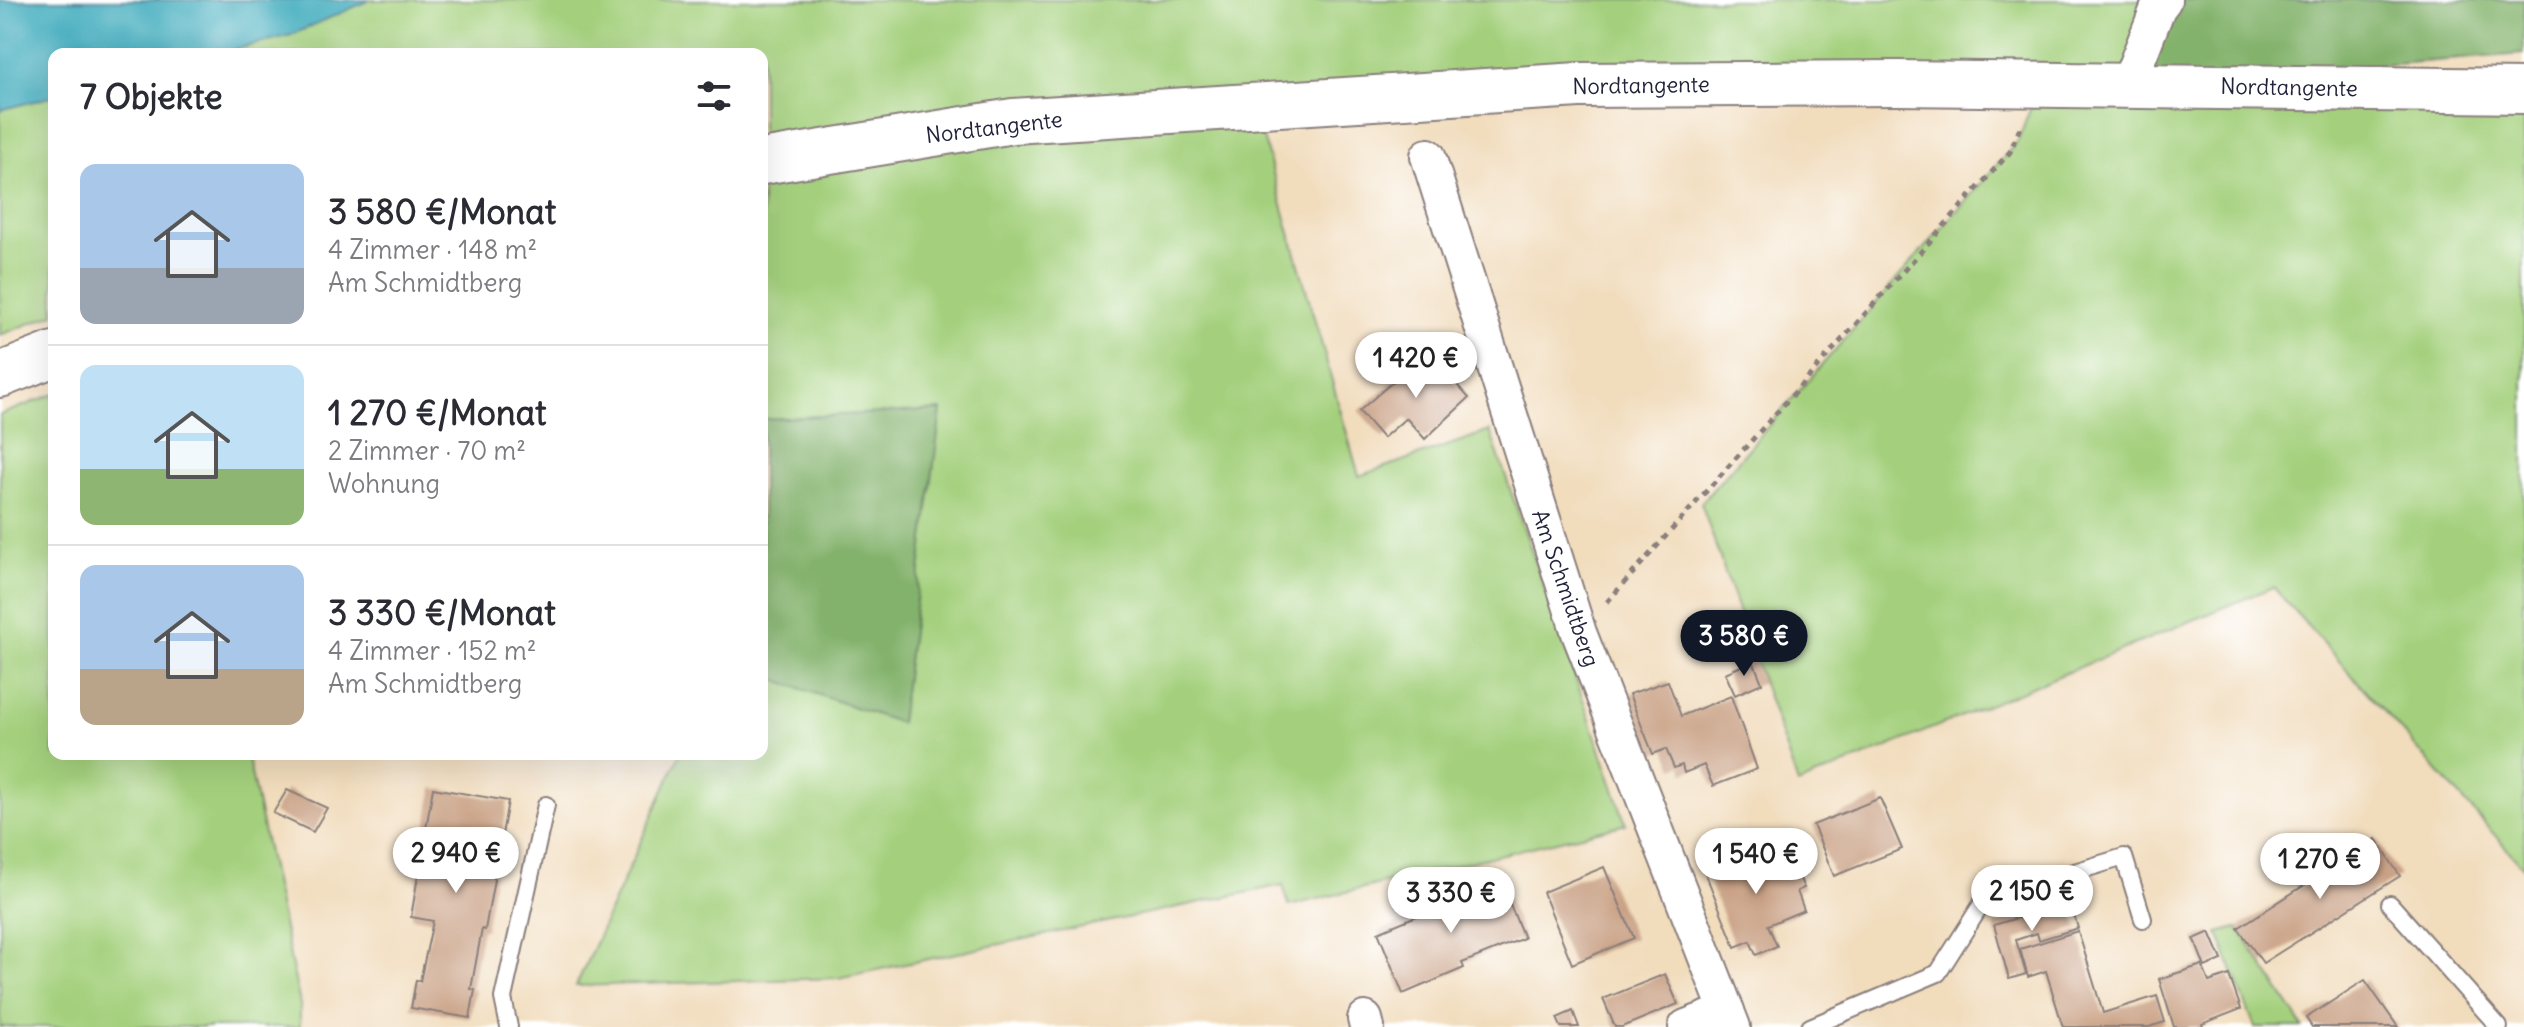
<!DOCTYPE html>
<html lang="de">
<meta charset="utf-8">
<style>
body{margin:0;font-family:Delius,sans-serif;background:#f7f7f7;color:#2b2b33;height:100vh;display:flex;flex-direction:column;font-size:30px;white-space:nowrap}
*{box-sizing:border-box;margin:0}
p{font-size:26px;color:#7c7c81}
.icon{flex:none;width:44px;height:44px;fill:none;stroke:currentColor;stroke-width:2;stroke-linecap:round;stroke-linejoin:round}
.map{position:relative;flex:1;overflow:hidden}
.sheet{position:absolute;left:48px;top:48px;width:720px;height:712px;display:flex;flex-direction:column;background:#fff;border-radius:16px;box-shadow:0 8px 32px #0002}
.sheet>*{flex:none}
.price{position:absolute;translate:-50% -68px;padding:0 18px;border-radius:28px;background:#fff;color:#222;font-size:26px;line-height:52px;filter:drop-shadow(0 2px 4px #0008)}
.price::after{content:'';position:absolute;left:50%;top:48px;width:24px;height:18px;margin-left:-12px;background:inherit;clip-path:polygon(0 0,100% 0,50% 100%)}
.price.active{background:#111827;color:#fff}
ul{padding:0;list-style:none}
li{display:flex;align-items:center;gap:24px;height:200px;padding:0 32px}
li+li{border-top:2px solid #e1e1e2}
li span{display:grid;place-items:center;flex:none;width:224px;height:160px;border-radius:16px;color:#555}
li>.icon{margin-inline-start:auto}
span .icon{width:96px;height:96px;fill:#fffc;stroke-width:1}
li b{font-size:34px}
h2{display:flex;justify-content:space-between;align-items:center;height:96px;padding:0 32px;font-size:34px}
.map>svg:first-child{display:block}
.green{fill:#a4d07d;stroke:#63795c;stroke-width:2}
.forest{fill:#83b26c;stroke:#526a54;stroke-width:2}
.water{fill:#3daabc;stroke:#30667c;stroke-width:2}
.building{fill:#caa387}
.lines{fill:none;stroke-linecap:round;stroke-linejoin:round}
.service-casing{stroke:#8a7f7c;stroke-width:20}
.minor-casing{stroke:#8a7f7c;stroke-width:38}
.primary-casing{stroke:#8a7f7c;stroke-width:48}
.path{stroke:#8a7f7c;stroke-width:5;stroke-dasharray:6 6;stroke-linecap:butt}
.service{stroke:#fff;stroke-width:16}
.minor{stroke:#fff;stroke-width:34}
.primary{stroke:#fff;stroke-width:44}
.labels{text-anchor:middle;stroke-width:7;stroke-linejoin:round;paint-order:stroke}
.street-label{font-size:22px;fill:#22223b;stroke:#fff}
</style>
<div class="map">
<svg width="2524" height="1027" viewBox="0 0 2524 1027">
<rect width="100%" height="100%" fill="#fff"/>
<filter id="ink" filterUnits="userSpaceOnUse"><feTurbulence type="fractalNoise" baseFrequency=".0125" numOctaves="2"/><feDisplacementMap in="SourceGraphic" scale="16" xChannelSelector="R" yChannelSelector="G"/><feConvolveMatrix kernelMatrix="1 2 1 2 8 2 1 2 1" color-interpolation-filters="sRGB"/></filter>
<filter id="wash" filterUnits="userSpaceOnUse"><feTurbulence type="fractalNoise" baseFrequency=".006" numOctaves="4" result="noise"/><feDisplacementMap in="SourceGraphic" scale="32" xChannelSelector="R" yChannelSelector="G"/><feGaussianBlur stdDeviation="1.8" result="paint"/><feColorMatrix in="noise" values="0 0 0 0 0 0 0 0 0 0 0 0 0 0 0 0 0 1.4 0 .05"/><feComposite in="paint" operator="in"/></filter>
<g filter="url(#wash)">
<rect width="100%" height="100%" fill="#f1dcbc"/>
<g class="green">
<path d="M 367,0 L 2164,0 L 2130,79 L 2524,88 L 2524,868 L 2273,587 L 1798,784 L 1701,503 L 2018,141 L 2042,78 L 1254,106 L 1359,476 L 1490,431 L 1626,824 L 1289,906 L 1283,885 L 838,978 L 576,986 L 680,754 L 762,754 L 762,54 L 218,54 L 291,35 Z"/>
<path d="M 54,96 L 54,314 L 0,335 L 0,110 Z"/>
<path d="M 54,394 L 54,754 L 247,754 L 300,1004 L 300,1027 L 0,1027 L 0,415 Z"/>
<path d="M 2238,928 L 2294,1013 L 2303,1027 L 2255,1027 L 2218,933 Z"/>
</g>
<g class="forest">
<path d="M 2164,0 L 2524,0 L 2524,54 L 2128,85 Z"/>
<path d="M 941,410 L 900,723 L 762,675 L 762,419 Z"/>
</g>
<path class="water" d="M 0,0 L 370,0 L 291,35 L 218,54 L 54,54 L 54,96 L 0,110 Z"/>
<g id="blocks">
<g class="building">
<path d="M 1427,352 L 1469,398 L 1425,439 L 1406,418 L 1383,438 L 1359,411 Z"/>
<path d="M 1753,661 L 1762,683 L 1735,695 L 1725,673 Z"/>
<path d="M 1668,681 L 1681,716 L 1731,696 L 1757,769 L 1713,786 L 1704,765 L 1684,773 L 1682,765 L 1674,768 L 1666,749 L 1653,754 L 1629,694 Z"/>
<path d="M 433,788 L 508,801 L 485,930 L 482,929 L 471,989 L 475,990 L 470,1018 L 411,1008 L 416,980 L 420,981 L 433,921 L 411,917 Z"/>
<path d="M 287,790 L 327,808 L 313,832 L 273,813 Z"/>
<path d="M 1880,798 L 1902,849 L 1834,876 L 1813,825 Z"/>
<path d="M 2376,839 L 2400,876 L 2263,963 L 2238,928 Z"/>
<path d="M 1778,845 L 1785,863 L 1792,860 L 1804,888 L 1797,891 L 1804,910 L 1768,925 L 1777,946 L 1756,955 L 1750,941 L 1735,947 L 1702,865 L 1716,859 L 1720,868 Z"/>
<path d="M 1604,867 L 1634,938 L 1572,964 L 1543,892 Z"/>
<path d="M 1498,876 L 1524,938 L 1462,963 L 1464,968 L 1403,994 L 1378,932 L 1431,910 L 1428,903 L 1444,896 L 1445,898 Z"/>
<path d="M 2070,902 L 2078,928 L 2039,940 L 2037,933 L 2016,940 L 2026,974 L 2009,979 L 1994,925 Z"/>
<path d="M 2078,931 L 2103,1013 L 2157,996 L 2165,1022 L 2149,1027 L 2063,1027 L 2046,971 L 2028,977 L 2020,949 Z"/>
<path d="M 2210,932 L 2222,960 L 2205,967 L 2194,939 Z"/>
<path d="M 2202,965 L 2209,982 L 2229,975 L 2241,1009 L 2202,1024 L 2203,1027 L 2174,1027 L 2159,979 Z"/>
<path d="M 1665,974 L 1678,1004 L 1622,1027 L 1615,1027 L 1603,999 Z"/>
<path d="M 2365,980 L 2398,1027 L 2312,1027 L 2306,1018 Z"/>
<path d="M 1573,1011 L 1579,1027 L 1561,1027 L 1557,1018 Z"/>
</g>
</g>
</g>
<g filter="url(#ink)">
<use href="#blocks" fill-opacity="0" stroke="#8a7f7c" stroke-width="2"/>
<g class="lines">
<g class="service-casing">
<g id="service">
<path d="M 2390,904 L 2499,1027"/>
<path d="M 509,1027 L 503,998 L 546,805"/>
<path d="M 1810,1027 L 1938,973 L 1985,899 L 2124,857 L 2143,919"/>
</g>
</g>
<g class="minor-casing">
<g id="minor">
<path d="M 2128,85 L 2158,8 L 2164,0"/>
<path d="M 1428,156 L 1579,633 L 1733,1027"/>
<path d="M 1365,1019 L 1367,1027"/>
<path d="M 1686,1027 L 1727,1011"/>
</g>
</g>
<g class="primary-casing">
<g id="primary">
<path d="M 762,162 L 1013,121 L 1579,85 L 1898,83 L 2524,91"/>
<path d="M 0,375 L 54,354"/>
</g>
</g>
<path class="path" d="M 1607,602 L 2010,152 L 2021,125"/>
<use href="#service" class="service"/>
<use href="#minor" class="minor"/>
<use href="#primary" class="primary"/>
</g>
</g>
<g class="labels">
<g class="street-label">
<text transform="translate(1641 85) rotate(-1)" y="8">Nordtangente</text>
<text transform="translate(2289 87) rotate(1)" y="8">Nordtangente</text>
<text transform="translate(994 127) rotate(-7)" y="8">Nordtangente</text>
<text transform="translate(1566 588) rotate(71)" y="8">Am Schmidtberg</text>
</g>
</g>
</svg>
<b class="price" style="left:1416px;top:400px">1 420 €</b>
<b class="price active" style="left:1744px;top:678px">3 580 €</b>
<b class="price" style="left:456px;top:895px">2 940 €</b>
<b class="price" style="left:1756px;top:896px">1 540 €</b>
<b class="price" style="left:2320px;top:901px">1 270 €</b>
<b class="price" style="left:2032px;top:933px">2 150 €</b>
<b class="price" style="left:1451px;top:935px">3 330 €</b>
<section class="sheet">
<h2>7 Objekte<svg class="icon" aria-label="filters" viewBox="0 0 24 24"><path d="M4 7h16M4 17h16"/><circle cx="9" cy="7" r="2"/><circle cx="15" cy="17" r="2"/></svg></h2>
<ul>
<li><span style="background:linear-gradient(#a9c7e8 65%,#9aa5b1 0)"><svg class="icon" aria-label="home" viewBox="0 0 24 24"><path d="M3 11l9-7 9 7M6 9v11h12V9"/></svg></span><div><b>3 580 €/Monat</b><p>4 Zimmer · 148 m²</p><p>Am Schmidtberg</p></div></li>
<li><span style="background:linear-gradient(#bfe0f5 65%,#8fb573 0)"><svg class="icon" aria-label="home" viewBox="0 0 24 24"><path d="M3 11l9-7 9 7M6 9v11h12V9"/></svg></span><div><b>1 270 €/Monat</b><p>2 Zimmer · 70 m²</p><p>Wohnung</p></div></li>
<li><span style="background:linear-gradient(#a9c7e8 65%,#b9a48a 0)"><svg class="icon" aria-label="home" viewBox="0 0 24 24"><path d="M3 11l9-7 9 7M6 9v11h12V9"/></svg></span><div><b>3 330 €/Monat</b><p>4 Zimmer · 152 m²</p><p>Am Schmidtberg</p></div></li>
</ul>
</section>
</div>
